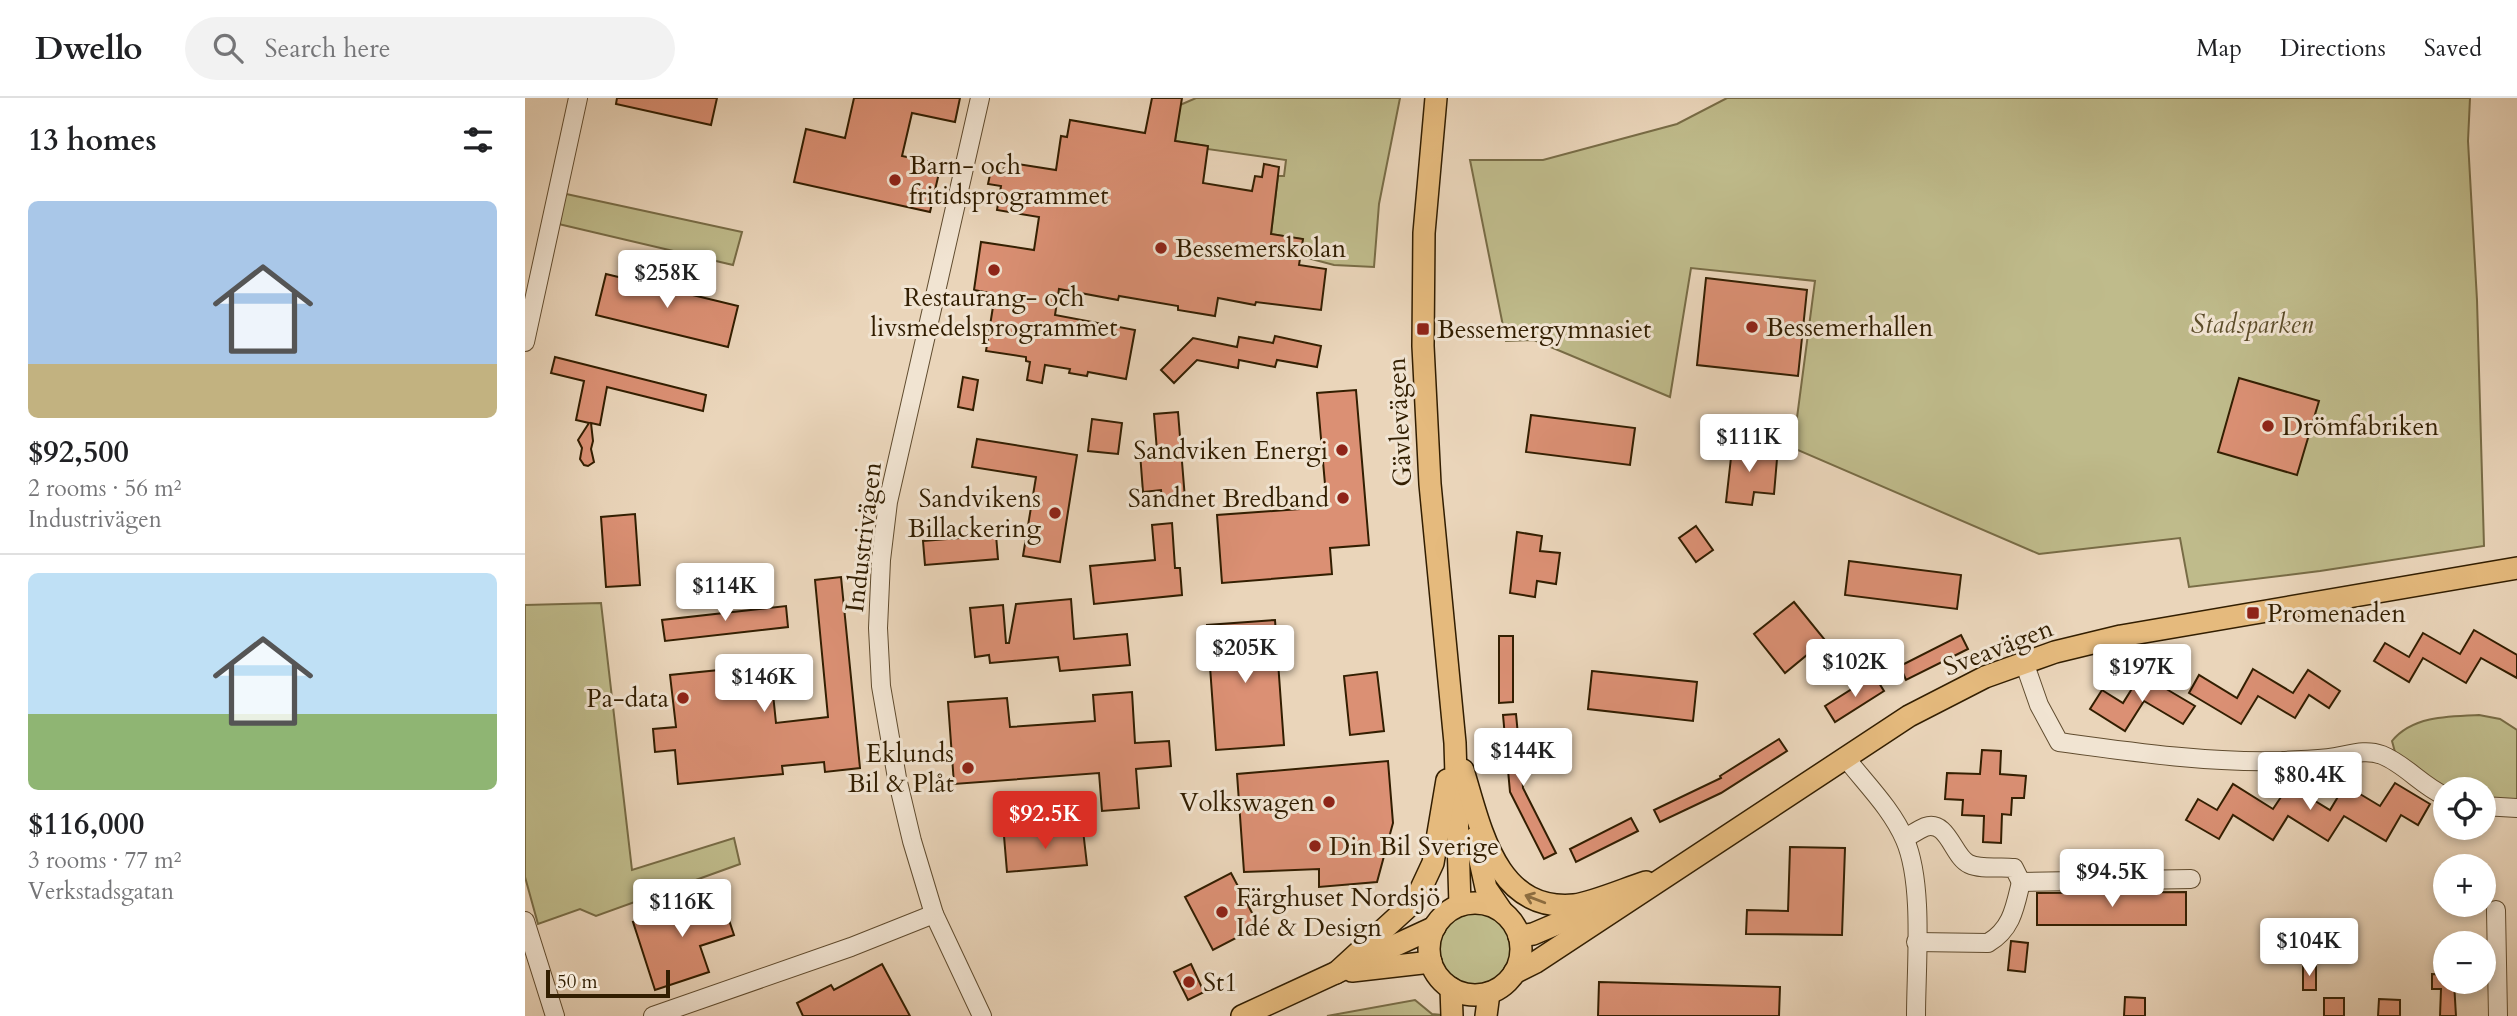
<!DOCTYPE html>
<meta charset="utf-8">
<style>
body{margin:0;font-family:Cardo,serif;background:#f2f2f2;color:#202124;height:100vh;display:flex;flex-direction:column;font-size:26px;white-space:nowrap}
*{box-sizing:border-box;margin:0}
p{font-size:23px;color:#757577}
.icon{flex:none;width:38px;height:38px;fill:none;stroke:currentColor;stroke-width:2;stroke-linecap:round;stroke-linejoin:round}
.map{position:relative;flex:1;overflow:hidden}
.sheet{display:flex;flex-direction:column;background:#fff;width:525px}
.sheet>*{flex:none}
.controls{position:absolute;left:1908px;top:679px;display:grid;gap:14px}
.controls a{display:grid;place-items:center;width:63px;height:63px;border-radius:50%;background:#fff;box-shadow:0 4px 10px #0003;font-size:35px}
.scale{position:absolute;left:21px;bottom:18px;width:124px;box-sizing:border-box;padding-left:7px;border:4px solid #321e01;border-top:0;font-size:19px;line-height:24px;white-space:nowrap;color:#321e01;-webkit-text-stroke:5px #f1e4d2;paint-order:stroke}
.price{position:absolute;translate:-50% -60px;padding:0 16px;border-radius:7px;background:#fff;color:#222;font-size:23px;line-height:46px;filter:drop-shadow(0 2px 4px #0008)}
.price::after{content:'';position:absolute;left:50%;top:42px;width:21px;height:16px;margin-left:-10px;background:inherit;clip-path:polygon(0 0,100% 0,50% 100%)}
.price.selected{background:#d93025;color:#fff}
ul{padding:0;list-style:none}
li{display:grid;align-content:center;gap:14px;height:371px;padding:0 28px}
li+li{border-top:2px solid #e0e0e0}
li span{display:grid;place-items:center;height:217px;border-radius:10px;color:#555}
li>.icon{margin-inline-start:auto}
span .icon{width:126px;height:126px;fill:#fffc;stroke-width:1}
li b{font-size:30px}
h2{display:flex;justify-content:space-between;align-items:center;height:84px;padding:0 28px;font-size:30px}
header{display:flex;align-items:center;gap:42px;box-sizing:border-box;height:98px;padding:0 35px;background:#fff;border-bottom:2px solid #e0e0e0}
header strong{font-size:33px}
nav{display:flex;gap:38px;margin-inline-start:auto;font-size:24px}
.search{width:490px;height:63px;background:#f2f2f2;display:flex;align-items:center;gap:18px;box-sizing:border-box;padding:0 24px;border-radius:38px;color:#757577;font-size:26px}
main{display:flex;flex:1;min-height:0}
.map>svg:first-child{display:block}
.green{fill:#bfbb8b;stroke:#786c46;stroke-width:2}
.building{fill:#db9074;stroke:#321e01;stroke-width:2}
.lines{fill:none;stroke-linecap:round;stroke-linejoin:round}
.minor-casing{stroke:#604c2f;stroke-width:20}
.major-casing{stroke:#321e01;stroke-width:24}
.minor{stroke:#f1e4d2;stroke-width:18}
.major{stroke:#e5ba7d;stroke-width:21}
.oneway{stroke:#8c6c3f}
.poi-dot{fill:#8f2418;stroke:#f1e4d2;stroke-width:2.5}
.labels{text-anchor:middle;stroke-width:6;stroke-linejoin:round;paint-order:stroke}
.poi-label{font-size:26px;fill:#321e01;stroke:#f1e4d2;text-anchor:start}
.park-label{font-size:26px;font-style:italic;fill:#5c4d2a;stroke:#f1e4d2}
.street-label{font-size:26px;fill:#321e01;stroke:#f1e4d2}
</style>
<header>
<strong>Dwello</strong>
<div class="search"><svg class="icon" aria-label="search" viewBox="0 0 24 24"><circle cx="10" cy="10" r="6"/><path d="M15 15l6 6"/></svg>Search here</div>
<nav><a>Map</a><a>Directions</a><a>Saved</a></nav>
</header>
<main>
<section class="sheet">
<h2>13 homes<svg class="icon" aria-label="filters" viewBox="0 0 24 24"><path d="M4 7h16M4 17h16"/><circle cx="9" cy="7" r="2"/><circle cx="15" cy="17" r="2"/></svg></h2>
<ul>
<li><span style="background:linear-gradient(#a9c7e8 75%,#c2b280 0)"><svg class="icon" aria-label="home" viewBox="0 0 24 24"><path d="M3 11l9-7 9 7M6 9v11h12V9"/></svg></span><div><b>$92,500</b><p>2 rooms · 56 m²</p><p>Industrivägen</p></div></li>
<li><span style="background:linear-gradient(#bfe0f5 65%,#8fb573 0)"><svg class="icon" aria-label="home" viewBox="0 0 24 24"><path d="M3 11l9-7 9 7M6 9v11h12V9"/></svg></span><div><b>$116,000</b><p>3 rooms · 77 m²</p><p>Verkstadsgatan</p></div></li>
</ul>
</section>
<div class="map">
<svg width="1992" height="918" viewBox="0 0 1992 918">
<rect width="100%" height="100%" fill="#ead5ba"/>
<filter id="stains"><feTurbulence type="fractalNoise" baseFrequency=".00286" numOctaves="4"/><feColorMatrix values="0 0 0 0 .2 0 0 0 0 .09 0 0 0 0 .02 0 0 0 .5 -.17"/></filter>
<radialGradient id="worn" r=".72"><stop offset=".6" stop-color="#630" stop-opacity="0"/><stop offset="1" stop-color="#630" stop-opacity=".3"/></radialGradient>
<g class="green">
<path d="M 671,0 L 875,0 L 854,106 L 849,169 L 809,167 L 775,158 L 777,141 L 746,136 L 753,78 L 759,78 L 761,62 L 682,51 L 682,48 L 650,43 L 655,7 Z"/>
<path d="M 1202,0 L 1945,0 L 1943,43 L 1952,202 L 1959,448 L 1795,473 L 1664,489 L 1655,440 L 1514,456 L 1268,350 L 1290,183 L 1166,170 L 1145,299 L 1009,242 L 981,243 L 945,62 L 1018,62 L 1152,26 Z"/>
<path d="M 32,94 L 217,134 L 208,167 L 25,124 Z"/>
<path d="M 76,505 L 107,772 L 209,740 L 215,766 L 71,818 L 55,811 L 13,826 L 0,779 L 0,507 Z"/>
<path d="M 1954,617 L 1975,621 L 1992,632 L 1992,703 L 1958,704 L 1958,691 L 1920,691 L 1870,654 L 1867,643 C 1887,618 1924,618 1954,617 Z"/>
<circle cx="950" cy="851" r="46"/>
<path d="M 890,902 L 907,916 L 927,918 L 802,918 Z"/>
</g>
<g class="building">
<path d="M 92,0 L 192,0 L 186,27 L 91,6 Z"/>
<path d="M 329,0 L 435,0 L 430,24 L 387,15 L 377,58 L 416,66 L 405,114 L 269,84 L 281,31 L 320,40 Z"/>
<path d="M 627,0 L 657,0 L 650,43 L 683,48 L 678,85 L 727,93 L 730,78 L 737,79 L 739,66 L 754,69 L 746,136 L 778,141 L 774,167 L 801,171 L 796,212 L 731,204 L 730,207 L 693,200 L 690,218 L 653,212 L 653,208 L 594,198 L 593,202 L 534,191 L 530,217 L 610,232 L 601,281 L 563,274 L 562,278 L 544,275 L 545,271 L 520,267 L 517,285 L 502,282 L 505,264 L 501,263 L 501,259 L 461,253 L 470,196 L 449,192 L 456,144 L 509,152 L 514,119 L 472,112 L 476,88 L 463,86 L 466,72 L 478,74 L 480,64 L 531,72 L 536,38 L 542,39 L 545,22 L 620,35 Z"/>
<path d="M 81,176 L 213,208 L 203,249 L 71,217 Z"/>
<path d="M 1181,180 L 1282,192 L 1273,278 L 1172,267 Z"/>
<path d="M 750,238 L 796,248 L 792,269 L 752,262 L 750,269 L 714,262 L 713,270 L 672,262 L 649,285 L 636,272 L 668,240 L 712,249 L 714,239 L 748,245 Z"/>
<path d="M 30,259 L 181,297 L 178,313 L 82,289 L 75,327 L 66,325 L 68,343 L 66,351 L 69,364 L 63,368 L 59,367 L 55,361 L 57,350 L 53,342 L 64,325 L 51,322 L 59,283 L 26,275 Z"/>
<path d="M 438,279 L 453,282 L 448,312 L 433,309 Z"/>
<path d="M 1714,280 L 1794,303 L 1772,377 L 1693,354 Z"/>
<path d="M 831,292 L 844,447 L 805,450 L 807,476 L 697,485 L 692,417 L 802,409 L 792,295 Z"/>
<path d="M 653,314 L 660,401 L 637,402 L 636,392 L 618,394 L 615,355 L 632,353 L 629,316 Z"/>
<path d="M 1006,317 L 1110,330 L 1105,367 L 1001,354 Z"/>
<path d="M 567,321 L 597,325 L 593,356 L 563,353 Z"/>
<path d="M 452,341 L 552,357 L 535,464 L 498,458 L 511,379 L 447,369 Z"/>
<path d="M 1208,342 L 1234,345 L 1232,359 L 1252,361 L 1249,396 L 1229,394 L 1227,407 L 1201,404 Z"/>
<path d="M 110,416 L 115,487 L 81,489 L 76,419 Z"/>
<path d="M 647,425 L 650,470 L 655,470 L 657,497 L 569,506 L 565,468 L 630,462 L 627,427 Z"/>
<path d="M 1171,428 L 1188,452 L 1171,464 L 1154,440 Z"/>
<path d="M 992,434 L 1017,438 L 1015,453 L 1035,455 L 1031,486 L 1012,483 L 1010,499 L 985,495 Z"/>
<path d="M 471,437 L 473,461 L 400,467 L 398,443 Z"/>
<path d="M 1324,463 L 1436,477 L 1432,511 L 1320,497 Z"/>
<path d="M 316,479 L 335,670 L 300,674 L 299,664 L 257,668 L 258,676 L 153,686 L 150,652 L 130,654 L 128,631 L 151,629 L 145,577 L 245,567 L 251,625 L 303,619 L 290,482 Z"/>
<path d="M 546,501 L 549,541 L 602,536 L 605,567 L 535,573 L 533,559 L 465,565 L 464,557 L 450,559 L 445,510 L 478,507 L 481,545 L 484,545 L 491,506 Z"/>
<path d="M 1269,504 L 1300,542 L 1260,575 L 1229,536 Z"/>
<path d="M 261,508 L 263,529 L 140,543 L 137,522 Z"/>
<path d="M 750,522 L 759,647 L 691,652 L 682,527 Z"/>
<path d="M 1949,532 L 1992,557 L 1992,580 L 1956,560 L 1941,585 L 1898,560 L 1884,584 L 1849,563 L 1860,545 L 1884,559 L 1898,535 L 1935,556 Z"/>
<path d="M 1436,537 L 1443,551 L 1381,582 L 1375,568 Z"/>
<path d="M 974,538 L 988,538 L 988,604 L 974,605 Z"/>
<path d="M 1728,571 L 1768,595 L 1783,572 L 1815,593 L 1804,610 L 1784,597 L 1770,620 L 1733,598 L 1716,626 L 1664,595 L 1674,577 L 1712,600 Z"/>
<path d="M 1067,573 L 1172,584 L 1168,623 L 1063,611 Z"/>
<path d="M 852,574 L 859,633 L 825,637 L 819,578 Z"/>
<path d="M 1616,576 L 1670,608 L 1658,626 L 1619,603 L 1600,633 L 1565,611 L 1577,592 L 1598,605 Z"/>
<path d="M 1349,577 L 1359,593 L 1310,624 L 1300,608 Z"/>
<path d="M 607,594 L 610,645 L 644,643 L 646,668 L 611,671 L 614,710 L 577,713 L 574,675 L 429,686 L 423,604 L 482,600 L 485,629 L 570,623 L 568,597 Z"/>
<path d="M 991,616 L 998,690 L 1031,755 L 1019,761 L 985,694 L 978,617 Z"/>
<path d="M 1254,641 L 1262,653 L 1196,695 L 1135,724 L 1129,712 L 1196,680 L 1195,678 Z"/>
<path d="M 1457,652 L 1476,653 L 1475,676 L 1501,678 L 1499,700 L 1487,700 L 1486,717 L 1477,716 L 1476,745 L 1458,744 L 1459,718 L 1437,717 L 1438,702 L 1420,701 L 1422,675 L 1455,676 Z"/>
<path d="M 863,663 L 868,725 L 852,784 L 794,789 L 794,771 L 719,774 L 712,676 Z"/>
<path d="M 1870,685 L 1905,706 L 1893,727 L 1876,717 L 1861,743 L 1819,718 L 1803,743 L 1763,718 L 1748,742 L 1708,717 L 1694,741 L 1661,722 L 1673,701 L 1692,712 L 1708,686 L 1748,711 L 1764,687 L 1805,712 L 1820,687 L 1855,708 Z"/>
<path d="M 1106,720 L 1113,733 L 1051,764 L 1045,751 Z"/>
<path d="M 558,732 L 562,767 L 482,774 L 479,738 Z"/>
<path d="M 1265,749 L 1320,750 L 1317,837 L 1221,836 L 1222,812 L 1263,813 Z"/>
<path d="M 706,775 L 734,828 L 688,852 L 660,799 Z"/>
<path d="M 1661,794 L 1661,827 L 1512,827 L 1512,795 Z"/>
<path d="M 195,795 L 209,837 L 175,848 L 184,874 L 130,892 L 108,824 Z"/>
<path d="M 1486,843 L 1503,845 L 1500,874 L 1483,872 Z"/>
<path d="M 357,866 L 385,918 L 278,918 L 272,905 L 306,887 L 309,892 Z"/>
<path d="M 666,866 L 679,894 L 663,902 L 649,874 Z"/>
<rect x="1778" y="868" width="13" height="24"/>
<path d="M 1907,876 L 1920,877 L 1920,884 L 1929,884 L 1931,918 L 1915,918 L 1916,891 L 1907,891 Z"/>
<path d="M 1074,884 L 1255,889 L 1254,918 L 1073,918 Z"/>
<path d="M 1600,899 L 1620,900 L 1620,918 L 1599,918 Z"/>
<rect x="1799" y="900" width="20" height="18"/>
<path d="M 1854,901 L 1875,902 L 1875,918 L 1853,918 Z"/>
</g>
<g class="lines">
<g class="minor-casing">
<g id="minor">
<path d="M 455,0 L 363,404 L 356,462 L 353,530 L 356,588 L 372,680 L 387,743 L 409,816 L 457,918"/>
<path d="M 0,244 L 53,0"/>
<path d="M 1499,564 L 1514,607 L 1534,644 C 1607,654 1683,665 1757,663 C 1774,662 1793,662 1810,659 C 1827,656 1841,651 1857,657 C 1880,666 1897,688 1920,698"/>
<path d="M 1320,659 C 1340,685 1367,711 1380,742 C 1399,786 1391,868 1391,918"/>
<path d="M 1958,708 L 1992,710"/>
<path d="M 1380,740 C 1386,737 1393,732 1400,729 C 1423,721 1428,759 1444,766 C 1457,772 1475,768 1489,770 L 1496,784 L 1666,781"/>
<path d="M 1971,812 L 1973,918"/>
<path d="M 0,823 L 30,918"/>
<path d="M 1391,844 L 1463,845 C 1487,831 1490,809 1496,784"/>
<path d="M 128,918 L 326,849 L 409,816"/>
</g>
</g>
<g class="major-casing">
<g id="major">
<path d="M 911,0 L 899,135 L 898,248 L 905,386 L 930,645 L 935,807"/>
<path d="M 938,672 C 956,731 971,814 1049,807 C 1067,805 1102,790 1121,784"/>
<path d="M 950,740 L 961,790 L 976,812"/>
<circle cx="950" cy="851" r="46"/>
<path d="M 994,838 L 1008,836 L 1067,811"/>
<path d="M 827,873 L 906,864"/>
<path d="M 811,875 L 882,810 L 894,795 L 908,765 L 922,682"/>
<path d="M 989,875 L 1011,864 L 1384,618 L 1460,579 L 1530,554 L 1596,538 L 1992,470"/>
<path d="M 926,890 L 927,918"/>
<path d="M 717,918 L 910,829"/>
<path d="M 961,918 L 964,895"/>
</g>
</g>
<use href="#minor" class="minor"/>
<use href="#major" class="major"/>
</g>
<defs><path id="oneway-shaft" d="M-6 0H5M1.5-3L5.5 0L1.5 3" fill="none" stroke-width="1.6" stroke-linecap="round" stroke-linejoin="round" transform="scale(1.75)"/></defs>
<use class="oneway" href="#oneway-shaft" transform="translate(1010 801) rotate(-159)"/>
<g class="poi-dot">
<circle cx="370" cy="82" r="7"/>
<circle cx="636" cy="150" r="7"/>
<circle cx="469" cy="172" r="7"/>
<circle cx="1227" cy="229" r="7"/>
<rect x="891" y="224" width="14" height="14" rx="3.5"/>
<circle cx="1743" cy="328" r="7"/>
<circle cx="817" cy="352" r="7"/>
<circle cx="818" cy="400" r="7"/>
<circle cx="530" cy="415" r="7"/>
<rect x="1721" y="508" width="14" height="14" rx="3.5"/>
<circle cx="158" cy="600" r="7"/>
<circle cx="443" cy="670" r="7"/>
<circle cx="804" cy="704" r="7"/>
<circle cx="790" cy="748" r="7"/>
<circle cx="697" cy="814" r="7"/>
<circle cx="664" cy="884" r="7"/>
</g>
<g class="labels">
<g class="poi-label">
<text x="384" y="76">Barn- och<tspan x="384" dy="30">fritidsprogrammet</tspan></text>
<text x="650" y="159">Bessemerskolan</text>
<text x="469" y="208" text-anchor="middle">Restaurang- och<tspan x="469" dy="30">livsmedelsprogrammet</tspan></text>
<text x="1241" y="238">Bessemerhallen</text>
<text x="912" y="240">Bessemergymnasiet</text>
<text x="1757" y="337">Drömfabriken</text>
<text x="803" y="361" text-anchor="end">Sandviken Energi</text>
<text x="516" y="409" text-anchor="end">Sandvikens<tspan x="516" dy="30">Billackering</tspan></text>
<text x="804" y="409" text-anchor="end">Sandnet Bredband</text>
<text x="1742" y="524">Promenaden</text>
<text x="144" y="609" text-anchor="end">Pa-data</text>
<text x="429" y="664" text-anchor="end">Eklunds<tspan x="429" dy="30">Bil &amp; Plåt</tspan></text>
<text x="790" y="713" text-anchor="end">Volkswagen</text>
<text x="804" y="757">Din Bil Sverige</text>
<text x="711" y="808">Färghuset Nordsjö<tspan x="711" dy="30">Idé &amp; Design</tspan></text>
<text x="678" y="893">St1</text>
</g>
<g class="park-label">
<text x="1727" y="235">Stadsparken</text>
</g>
<g class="street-label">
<text transform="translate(874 324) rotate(-93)" y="9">Gävlevägen</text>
<text transform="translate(338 439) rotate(-83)" y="9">Industrivägen</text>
<text transform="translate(1473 549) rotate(-21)" y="9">Sveavägen</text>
</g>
</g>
<rect width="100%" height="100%" filter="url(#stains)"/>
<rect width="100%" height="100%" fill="url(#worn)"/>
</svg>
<div class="controls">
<a><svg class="icon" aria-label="locate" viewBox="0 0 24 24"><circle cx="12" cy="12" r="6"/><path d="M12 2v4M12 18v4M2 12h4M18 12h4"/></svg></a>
<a>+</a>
<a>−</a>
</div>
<div class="scale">50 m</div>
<b class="price" style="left:142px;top:212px">$258K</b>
<b class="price" style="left:1224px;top:376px">$111K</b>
<b class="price" style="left:200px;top:525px">$114K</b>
<b class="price" style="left:720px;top:587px">$205K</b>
<b class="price" style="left:1330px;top:601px">$102K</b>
<b class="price" style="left:1617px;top:606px">$197K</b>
<b class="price" style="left:239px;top:616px">$146K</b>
<b class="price" style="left:998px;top:690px">$144K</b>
<b class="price" style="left:1785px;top:714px">$80.4K</b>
<b class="price selected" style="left:520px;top:753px">$92.5K</b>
<b class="price" style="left:1587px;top:811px">$94.5K</b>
<b class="price" style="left:157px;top:841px">$116K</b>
<b class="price" style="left:1784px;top:880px">$104K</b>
</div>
</main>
